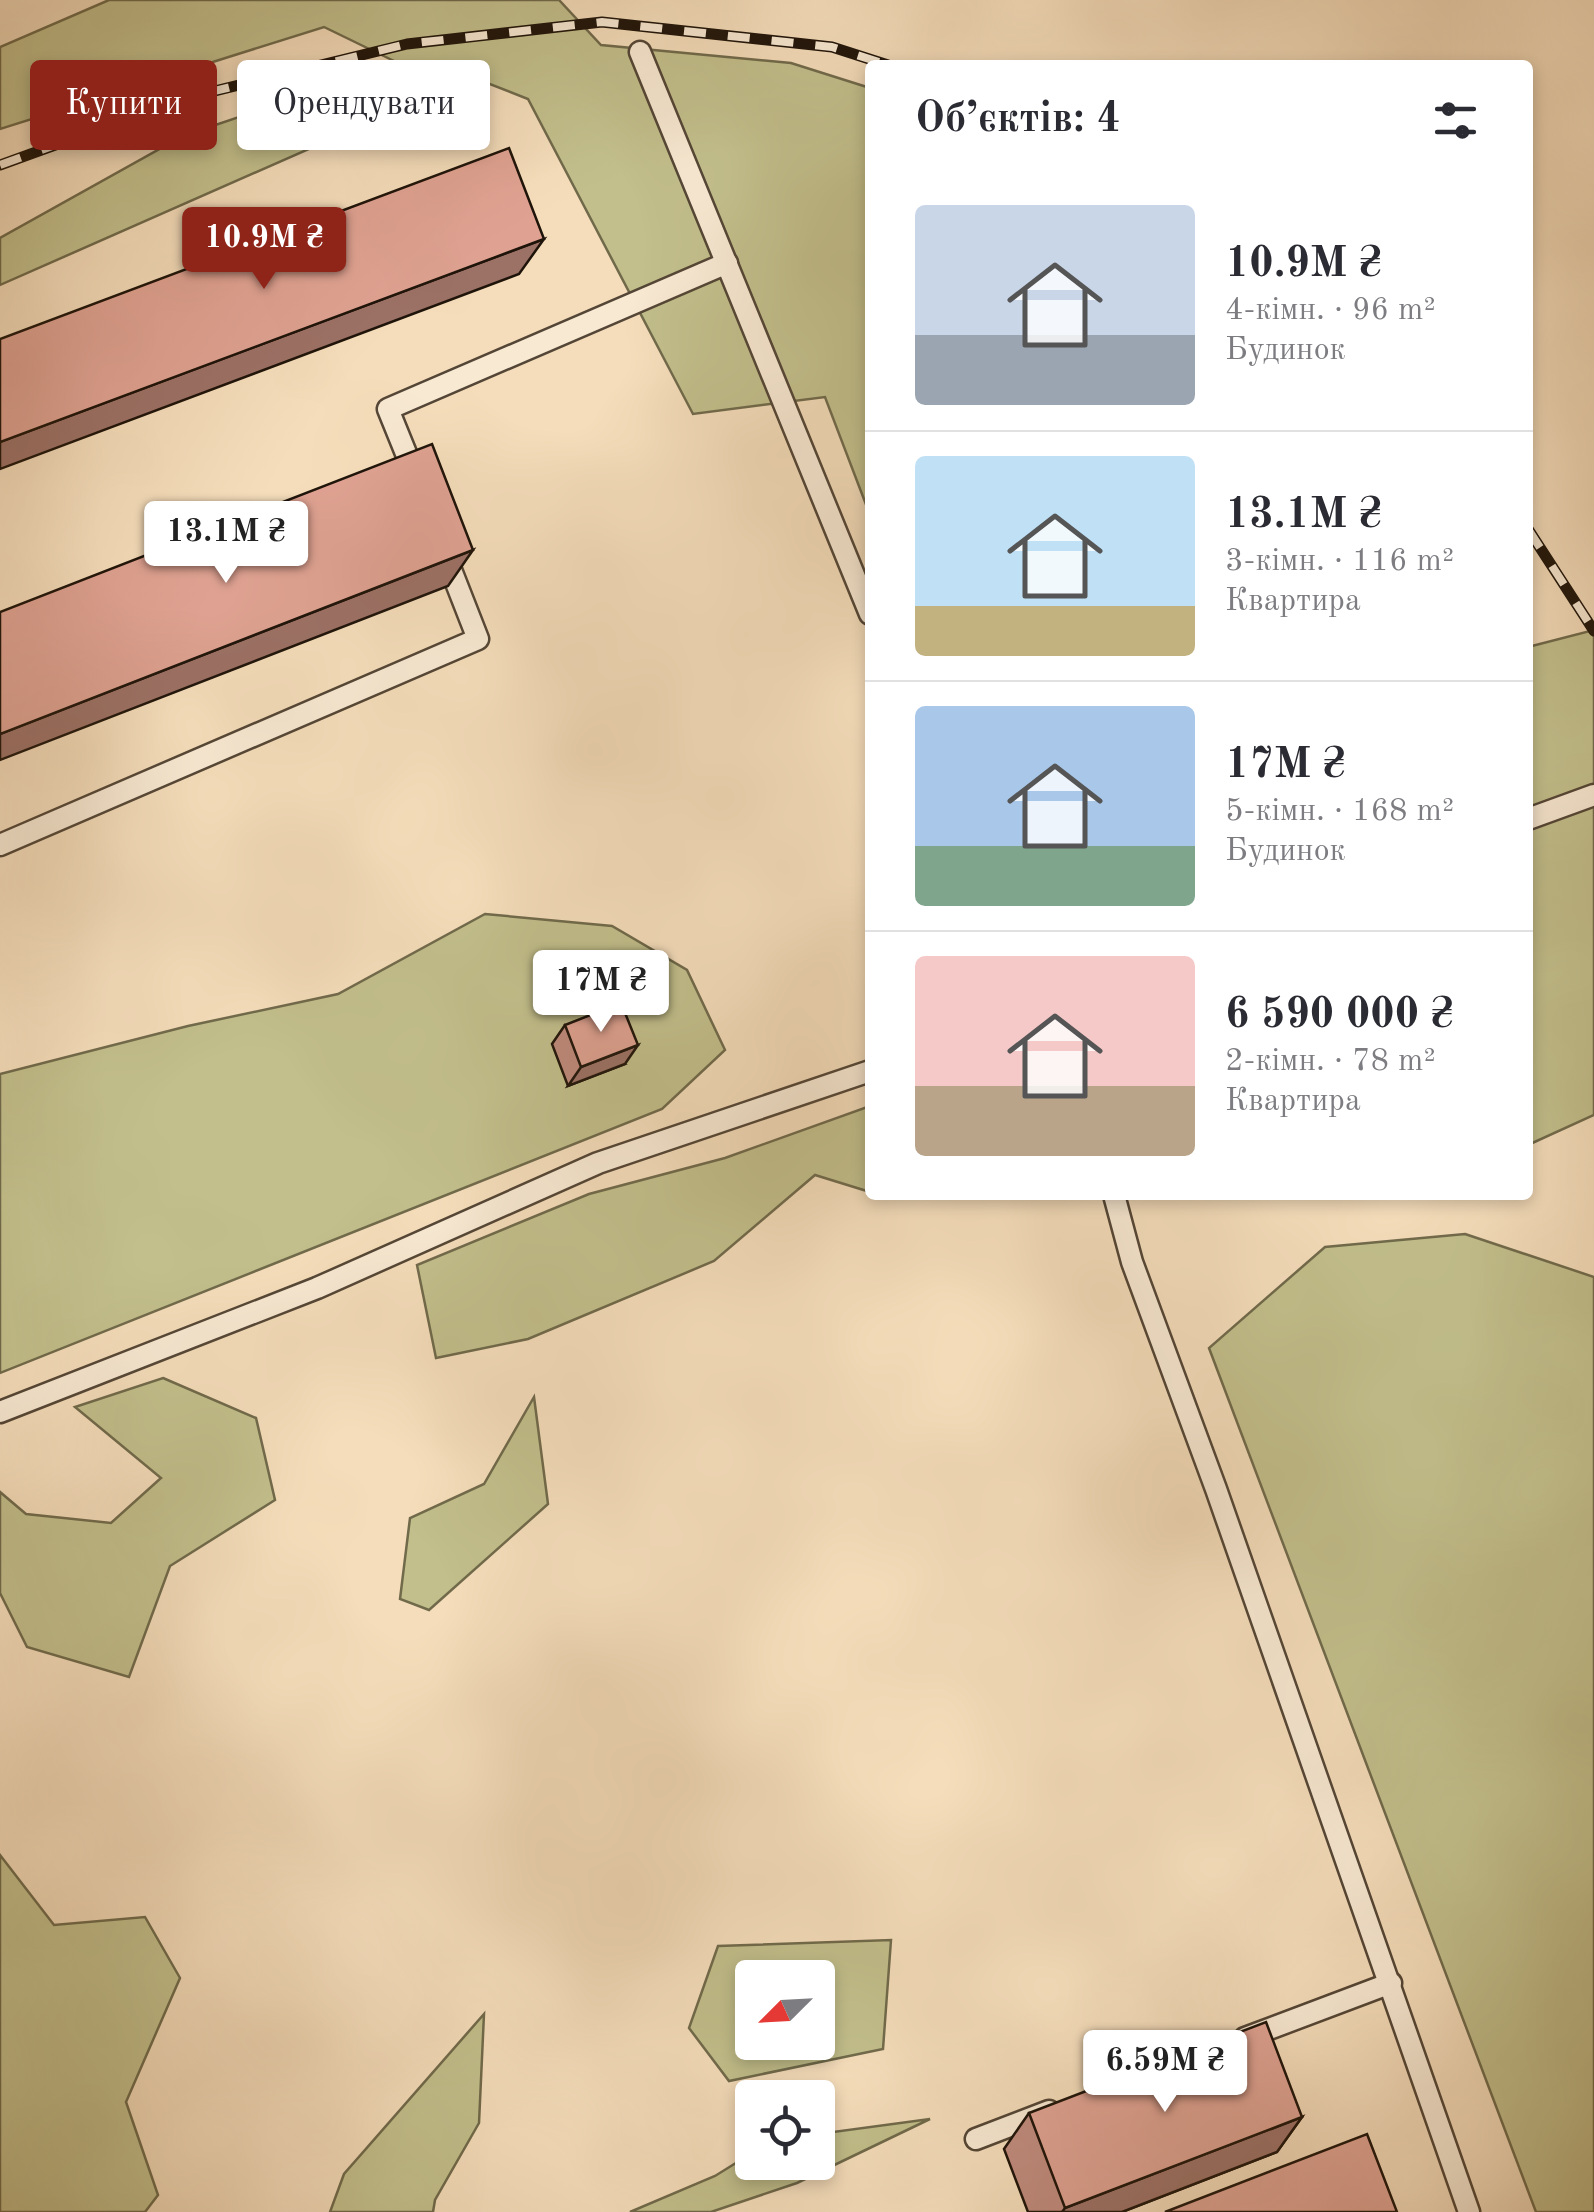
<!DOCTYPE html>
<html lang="uk">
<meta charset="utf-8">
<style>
body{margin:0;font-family:"Old Standard TT",serif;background:#f7f7f7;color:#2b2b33;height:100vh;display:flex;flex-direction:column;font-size:38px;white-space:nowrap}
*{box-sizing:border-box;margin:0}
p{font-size:32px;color:#7c7c81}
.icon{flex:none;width:55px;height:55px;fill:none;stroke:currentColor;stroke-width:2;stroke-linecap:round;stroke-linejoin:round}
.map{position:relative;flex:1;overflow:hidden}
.panel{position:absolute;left:865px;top:60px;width:668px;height:1140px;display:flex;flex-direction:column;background:#fff;border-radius:10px;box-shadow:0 5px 15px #0003}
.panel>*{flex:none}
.banner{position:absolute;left:30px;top:60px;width:685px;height:90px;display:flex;gap:20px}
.needle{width:65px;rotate:246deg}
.fabs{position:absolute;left:735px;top:1960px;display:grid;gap:20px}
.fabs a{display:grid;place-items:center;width:100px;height:100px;border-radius:10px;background:#fff;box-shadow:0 5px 15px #0003;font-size:50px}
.price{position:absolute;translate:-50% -85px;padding:0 22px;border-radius:10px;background:#fff;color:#222;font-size:32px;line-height:65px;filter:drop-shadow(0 2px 5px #0008)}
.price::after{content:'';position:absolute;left:50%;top:60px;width:30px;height:22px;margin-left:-15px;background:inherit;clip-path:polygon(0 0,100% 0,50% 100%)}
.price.active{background:#8f2418;color:#fff}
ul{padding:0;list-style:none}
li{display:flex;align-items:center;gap:30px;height:250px;padding:0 50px}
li+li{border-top:2px solid #e1e1e2}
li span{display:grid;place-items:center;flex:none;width:280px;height:200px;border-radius:10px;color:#555}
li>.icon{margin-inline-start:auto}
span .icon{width:120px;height:120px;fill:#fffc;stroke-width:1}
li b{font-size:42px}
h2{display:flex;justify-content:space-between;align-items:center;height:120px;padding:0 50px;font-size:42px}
.tag{padding:0 35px;border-radius:10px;background:#fff;box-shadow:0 5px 15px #0003;font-size:35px;line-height:90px}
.tag.active{background:#8f2418;color:#fff}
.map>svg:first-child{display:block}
.green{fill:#c2bf8c;stroke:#706a4b;stroke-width:2.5;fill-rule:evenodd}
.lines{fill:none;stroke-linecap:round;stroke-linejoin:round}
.lane-casing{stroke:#544636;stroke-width:25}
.lane{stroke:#f8e9d3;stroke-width:20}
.rail-casing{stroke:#1f140a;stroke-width:11}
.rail{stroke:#f8e9d3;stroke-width:8;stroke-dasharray:22;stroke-linecap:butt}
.wall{fill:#c08b7e;stroke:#1f140a;stroke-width:2.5}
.shaded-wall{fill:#9c7166;stroke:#1f140a;stroke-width:2.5}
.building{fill:#dfa292;stroke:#1f140a;stroke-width:2.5}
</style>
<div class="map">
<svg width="1594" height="2212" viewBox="0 0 1594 2212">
<rect width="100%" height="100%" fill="#f5ddbb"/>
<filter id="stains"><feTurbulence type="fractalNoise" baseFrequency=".002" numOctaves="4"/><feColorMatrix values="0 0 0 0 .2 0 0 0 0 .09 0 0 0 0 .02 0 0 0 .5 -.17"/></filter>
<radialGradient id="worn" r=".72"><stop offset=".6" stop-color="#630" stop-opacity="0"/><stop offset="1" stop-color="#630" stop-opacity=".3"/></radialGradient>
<g class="green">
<path d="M 109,0 L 559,0 L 601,45 L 791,63 L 870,88 L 870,515 L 825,397 L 693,414 L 528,99 L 472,77 L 0,285 L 0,238 L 183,136 L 398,63 L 324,27 L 0,129 L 0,47 Z"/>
<path d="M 1594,630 L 1594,1115 L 1528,1145 L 1528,647 Z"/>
<path d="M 485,914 L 612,926 L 687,970 L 725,1050 L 662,1109 L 0,1373 L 0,1074 L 188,1026 L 338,994 Z"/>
<path d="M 870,1106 L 870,1192 L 815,1175 L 714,1261 L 528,1339 L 436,1358 L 417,1265 L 589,1194 L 725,1158 Z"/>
<path d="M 1465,1234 L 1594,1277 L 1594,2212 L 1536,2212 L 1209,1348 L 1325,1247 Z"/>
<path d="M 163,1378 L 256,1418 L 275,1500 L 170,1566 L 129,1677 L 27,1647 L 0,1593 L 0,1492 L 26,1514 L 111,1523 L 161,1478 L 75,1407 Z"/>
<path d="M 534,1397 L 548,1504 L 429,1610 L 400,1599 L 410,1518 L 484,1484 Z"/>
<path d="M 0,1855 L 54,1925 L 145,1917 L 180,1978 L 126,2102 L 158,2195 L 145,2212 L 0,2212 Z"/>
<path d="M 891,1940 L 883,2049 L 729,2081 L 689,2028 L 718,1946 ZM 752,1978 L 818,1978 L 818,2042 L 752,2042 Z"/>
<path d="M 484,2014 L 479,2123 L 435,2200 L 433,2212 L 330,2212 L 344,2174 Z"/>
<path d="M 930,2119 L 797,2183 L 711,2212 L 630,2212 L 715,2176 L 752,2153 L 752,2162 L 818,2162 L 818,2134 Z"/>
</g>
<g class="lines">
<g class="lane-casing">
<g id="lane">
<path d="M 640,52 L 870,614"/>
<path d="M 416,478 L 388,409 L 727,263"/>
<path d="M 1528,819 L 1594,795"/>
<path d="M 0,845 L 478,639 L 444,552"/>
<path d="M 1114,1195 L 1132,1262 L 1216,1489 L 1469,2212"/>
<path d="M 0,1412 L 317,1288 L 598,1163 L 870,1071"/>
<path d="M 1245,2038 L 1391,1983"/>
<path d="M 976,2139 L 1049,2111"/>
</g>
</g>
<use href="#lane" class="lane"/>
<g class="rail-casing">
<g id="rail">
<path d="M 0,165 L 182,99 L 407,44 L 602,22 L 832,47 L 888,65"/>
<path d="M 1528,529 L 1594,631"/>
</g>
</g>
<use href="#rail" class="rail"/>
</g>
<g class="wall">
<path d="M 565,1025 L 625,1064 L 568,1086 L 552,1044 Z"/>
<path d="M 1029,2113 L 1302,2117 L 1277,2152 L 1122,2212 L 1028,2212 L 1004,2149 Z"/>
</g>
<g class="shaded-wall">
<path d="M 544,239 L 519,274 L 0,469 L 0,442 Z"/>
<path d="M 473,550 L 448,586 L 0,760 L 0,734 Z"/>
<path d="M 638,1045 L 625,1064 L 568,1086 L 581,1067 Z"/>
<path d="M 1302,2117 L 1277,2152 L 1122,2212 L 1062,2212 L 1065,2208 Z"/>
</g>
<g class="building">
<path d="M 509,148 L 544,239 L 0,442 L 0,339 Z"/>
<path d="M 432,444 L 473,550 L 0,734 L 0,612 Z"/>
<path d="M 621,1003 L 638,1045 L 581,1067 L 565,1025 Z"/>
<path d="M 1266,2022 L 1302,2117 L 1065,2208 L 1029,2113 Z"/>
<path d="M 1367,2134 L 1397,2212 L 1165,2212 Z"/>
</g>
<rect width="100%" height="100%" filter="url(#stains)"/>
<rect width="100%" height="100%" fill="url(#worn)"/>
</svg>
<div class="fabs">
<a><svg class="needle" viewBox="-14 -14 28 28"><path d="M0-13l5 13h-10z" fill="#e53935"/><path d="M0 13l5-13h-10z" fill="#7c7c81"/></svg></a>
<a><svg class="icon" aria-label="locate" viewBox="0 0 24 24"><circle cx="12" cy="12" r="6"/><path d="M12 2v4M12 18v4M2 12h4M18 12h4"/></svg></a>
</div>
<b class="price active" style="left:264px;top:292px">10.9M ₴</b>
<b class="price" style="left:226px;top:586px">13.1M ₴</b>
<b class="price" style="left:601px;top:1035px">17M ₴</b>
<b class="price" style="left:1165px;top:2115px">6.59M ₴</b>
<div class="banner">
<a class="tag active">Купити</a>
<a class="tag">Орендувати</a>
</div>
<section class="panel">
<h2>Об’єктів: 4<svg class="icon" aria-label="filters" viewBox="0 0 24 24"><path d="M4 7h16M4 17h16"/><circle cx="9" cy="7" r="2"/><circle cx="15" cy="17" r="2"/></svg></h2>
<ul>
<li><span style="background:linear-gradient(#c9d6e8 65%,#9aa5b1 0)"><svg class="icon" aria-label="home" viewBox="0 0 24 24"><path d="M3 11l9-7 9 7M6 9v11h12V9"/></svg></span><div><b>10.9M ₴</b><p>4-кімн. · 96 m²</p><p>Будинок</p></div></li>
<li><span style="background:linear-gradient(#bfe0f5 75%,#c2b280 0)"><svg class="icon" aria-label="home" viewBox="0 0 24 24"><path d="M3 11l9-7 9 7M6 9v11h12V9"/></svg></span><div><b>13.1M ₴</b><p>3-кімн. · 116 m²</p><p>Квартира</p></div></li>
<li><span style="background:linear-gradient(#a9c7e8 70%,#7fa58c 0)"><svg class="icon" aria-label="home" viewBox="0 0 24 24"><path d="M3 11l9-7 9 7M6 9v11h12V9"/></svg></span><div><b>17M ₴</b><p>5-кімн. · 168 m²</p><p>Будинок</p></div></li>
<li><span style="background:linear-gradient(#f6c9c9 65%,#b9a48a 0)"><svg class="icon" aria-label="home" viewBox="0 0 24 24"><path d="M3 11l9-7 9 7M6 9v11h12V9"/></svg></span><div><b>6 590 000 ₴</b><p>2-кімн. · 78 m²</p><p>Квартира</p></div></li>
</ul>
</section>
</div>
